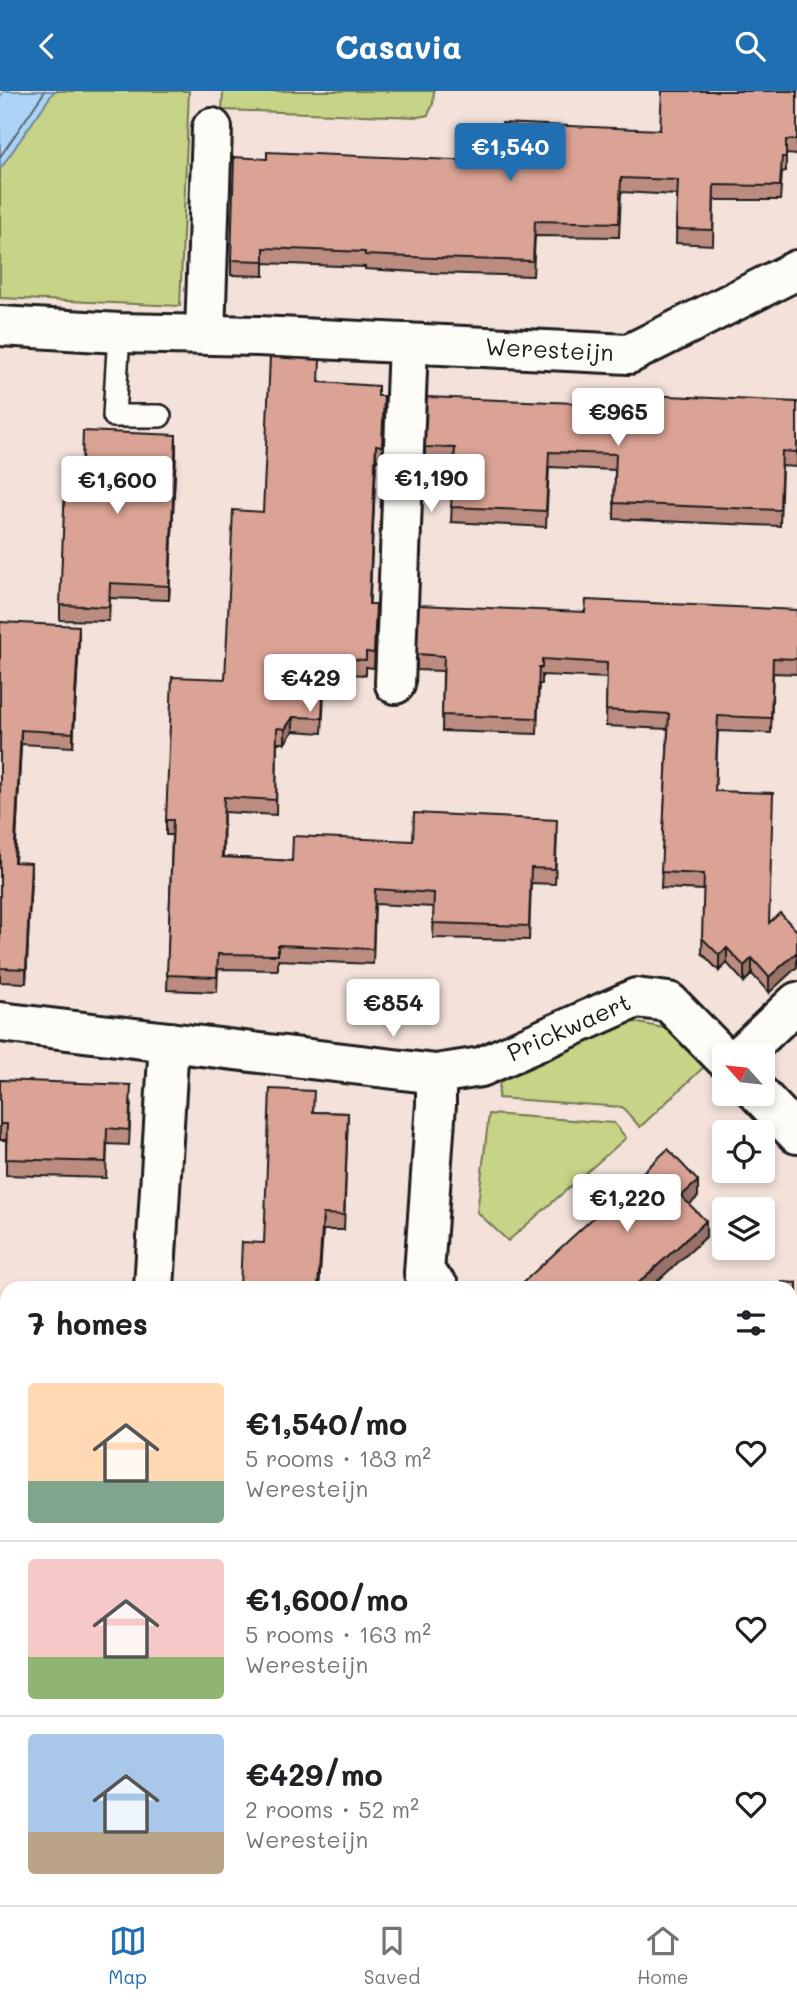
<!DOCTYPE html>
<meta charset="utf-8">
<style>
body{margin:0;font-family:Mali,sans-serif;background:#f2f2f2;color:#202124;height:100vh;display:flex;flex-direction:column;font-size:26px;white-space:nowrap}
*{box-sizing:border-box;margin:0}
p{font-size:23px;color:#757577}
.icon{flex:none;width:38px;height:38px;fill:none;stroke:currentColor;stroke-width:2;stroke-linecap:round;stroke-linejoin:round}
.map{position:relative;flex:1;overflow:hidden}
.side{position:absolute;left:0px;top:1190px;width:798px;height:625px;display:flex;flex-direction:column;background:#fff;border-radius:21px 21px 0 0;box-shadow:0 4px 10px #0003}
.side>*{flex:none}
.needle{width:46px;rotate:297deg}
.fabs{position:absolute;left:712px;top:952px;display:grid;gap:14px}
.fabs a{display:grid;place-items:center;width:63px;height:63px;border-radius:7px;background:#fff;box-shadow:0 4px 10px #0003;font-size:35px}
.price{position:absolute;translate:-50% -60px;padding:0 16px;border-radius:7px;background:#fff;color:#222;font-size:23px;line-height:46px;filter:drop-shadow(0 2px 4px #0008)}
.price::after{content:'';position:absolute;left:50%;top:42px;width:21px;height:16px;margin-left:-10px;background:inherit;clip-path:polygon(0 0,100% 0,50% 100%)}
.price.current{background:#1f6fb2;color:#fff}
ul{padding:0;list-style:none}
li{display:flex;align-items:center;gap:21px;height:175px;padding:0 28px}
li+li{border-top:2px solid #e0e0e0}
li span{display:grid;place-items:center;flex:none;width:196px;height:140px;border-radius:7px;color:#555}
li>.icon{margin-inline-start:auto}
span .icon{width:84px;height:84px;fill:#fffc;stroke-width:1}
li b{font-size:30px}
h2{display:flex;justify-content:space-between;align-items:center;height:84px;padding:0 28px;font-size:30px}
header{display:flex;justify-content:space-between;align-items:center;height:91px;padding:0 28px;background:#1f6fb2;color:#fff;font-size:32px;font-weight:800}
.dock{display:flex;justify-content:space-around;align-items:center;height:98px;border-top:2px solid #e0e0e0;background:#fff;font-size:19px;color:#757577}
.dock a{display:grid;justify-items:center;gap:4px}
.dock .current{color:#1f6fb2}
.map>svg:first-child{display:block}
.green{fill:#c7d386;stroke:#727851;stroke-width:2}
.water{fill:#acd4f6;stroke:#728a9f;stroke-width:2}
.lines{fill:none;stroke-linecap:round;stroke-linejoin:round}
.shore{stroke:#566673;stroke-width:2}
.service-casing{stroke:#1c1c1c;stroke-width:26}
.minor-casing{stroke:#1c1c1c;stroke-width:44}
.tertiary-casing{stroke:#1c1c1c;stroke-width:44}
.service{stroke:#fdfcf7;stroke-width:21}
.minor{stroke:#fdfcf7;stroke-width:38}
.tertiary{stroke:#fdfcf7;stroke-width:38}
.wall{fill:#bc8c80;stroke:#1c1c1c;stroke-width:2}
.shaded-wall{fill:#997268;stroke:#1c1c1c;stroke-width:2}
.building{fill:#dba395;stroke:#1c1c1c;stroke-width:2}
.labels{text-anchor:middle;stroke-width:6;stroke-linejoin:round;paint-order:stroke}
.street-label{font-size:24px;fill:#1c1c1c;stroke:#fdfcf7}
</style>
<header><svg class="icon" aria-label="back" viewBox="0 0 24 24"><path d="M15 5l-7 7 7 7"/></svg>Casavia<svg class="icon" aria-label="search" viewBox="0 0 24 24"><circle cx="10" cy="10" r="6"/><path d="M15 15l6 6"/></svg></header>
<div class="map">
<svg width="797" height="1814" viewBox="0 0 797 1814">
<rect width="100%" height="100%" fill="#f3e1da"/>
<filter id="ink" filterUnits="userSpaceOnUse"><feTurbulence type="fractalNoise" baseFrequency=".0143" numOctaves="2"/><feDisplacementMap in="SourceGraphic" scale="14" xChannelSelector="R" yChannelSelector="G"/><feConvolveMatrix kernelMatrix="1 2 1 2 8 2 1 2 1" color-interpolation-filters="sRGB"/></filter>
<g filter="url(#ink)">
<g class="green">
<path d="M 54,0 L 189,0 L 180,215 L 0,207 L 0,78 Z"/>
<path d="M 223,0 L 434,0 L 433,13 L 428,24 L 418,26 L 222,19 Z"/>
<path d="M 624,929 L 668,938 L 706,974 L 640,1036 L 622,1016 L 498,1007 L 501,979 Z"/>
<path d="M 489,1023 L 614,1032 L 626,1047 L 508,1150 L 477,1121 Z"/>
<path d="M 0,1783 L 7,1783 L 7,1808 L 633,1808 L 629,1814 L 0,1814 Z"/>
</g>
<path class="water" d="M 4,0 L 54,0 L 0,78 L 0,5 Z"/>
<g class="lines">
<path class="shore" d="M 0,66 L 45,0"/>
<g class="service-casing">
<path id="service" d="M 119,242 L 114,325 L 160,325"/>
</g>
<g class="minor-casing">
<g id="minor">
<path id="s1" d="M 0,235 L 119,242 L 258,245 L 629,263 L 797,179"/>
<path d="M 205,243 L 212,37"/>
<path d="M 395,593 L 408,252"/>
<path id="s2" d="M 0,931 L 436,983 L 481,976 L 636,907 L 669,911 L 724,967"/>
<path d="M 741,964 L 797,911"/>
<path d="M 436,983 L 436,1013 L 424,1182 L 439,1197"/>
<path d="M 759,1003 L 797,1043"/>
<path d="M 154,1197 L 169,951"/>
<path d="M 0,1617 L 7,1617"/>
</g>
</g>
<g class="tertiary-casing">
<g id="tertiary">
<path d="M 791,1671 L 797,1662"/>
<path d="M 791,1752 L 797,1745"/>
<path d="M 697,1814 L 701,1808"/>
<path d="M 741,1814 L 746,1808"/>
</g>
</g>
<use href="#service" class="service"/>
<use href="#minor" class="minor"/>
<use href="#tertiary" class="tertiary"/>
</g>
<g class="wall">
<path d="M 797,0 L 797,64 L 786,63 L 786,80 L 782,81 L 780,109 L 714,109 L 713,154 L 676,152 L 677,104 L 621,101 L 619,146 L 535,145 L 533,185 L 434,182 L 365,178 L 365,176 L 264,172 L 264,185 L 231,184 L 231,169 L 267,68 L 500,71 L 660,39 Z"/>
<path d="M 320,292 L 378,305 L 384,320 L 382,370 L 376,369 L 369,513 L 376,528 L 374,577 L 366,576 L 366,584 L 325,582 L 322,642 L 293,640 L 285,652 L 277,652 L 276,724 L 224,721 L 223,766 L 292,770 L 413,750 L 557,743 L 555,793 L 531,792 L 529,849 L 433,847 L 434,816 L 375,813 L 373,873 L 278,869 L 278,879 L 218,878 L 217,901 L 167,899 L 172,744 L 166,744 L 166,729 L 225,588 L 263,421 Z"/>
<path d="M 797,311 L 797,376 L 782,375 L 780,435 L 614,428 L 615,379 L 549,376 L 546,436 L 451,431 L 454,372 L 425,371 L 425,356 L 602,313 Z"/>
<path d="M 176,358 L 169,509 L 110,507 L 109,530 L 60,529 L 60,514 L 82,371 Z"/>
<path d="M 797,519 L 797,583 L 773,582 L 771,642 L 718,640 L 715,700 L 770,831 L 769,902 L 752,883 L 744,891 L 727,872 L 719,880 L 702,862 L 704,799 L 661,797 L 668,638 L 606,635 L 607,587 L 542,584 L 542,593 L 539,593 L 537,643 L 442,640 L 443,580 L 417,579 L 417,563 L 585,521 Z"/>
<path d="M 0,531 L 79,549 L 73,656 L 21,653 L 15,771 L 31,786 L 26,892 L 0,891 Z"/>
<path d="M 0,989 L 131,1010 L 129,1054 L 107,1053 L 106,1087 L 6,1084 L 6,1049 L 0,1049 Z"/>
<path d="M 314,1021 L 348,1022 L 344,1139 L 323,1139 L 319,1197 L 240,1197 L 264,1152 Z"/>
<path d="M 797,1192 L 797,1415 L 791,1415 L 791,1197 Z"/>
<rect x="0" y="1268" width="7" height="49"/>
<path d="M 0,1641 L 7,1642 L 7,1736 L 0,1736 Z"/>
</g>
<g class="shaded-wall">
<path d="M 176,344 L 176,358 L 169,509 L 169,495 Z"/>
<path d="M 376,354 L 376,369 L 369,527 L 369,513 Z"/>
<path d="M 79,535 L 79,549 L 73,656 L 73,642 Z"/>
<path d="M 293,626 L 293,640 L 285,652 L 285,638 Z"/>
<path d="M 21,639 L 21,653 L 14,785 L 14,771 Z"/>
<path d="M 31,772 L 31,786 L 26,892 L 26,878 Z"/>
<path d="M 727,857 L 727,872 L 719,880 L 719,864 Z"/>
<path d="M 797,861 L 797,876 L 769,902 L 769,886 Z"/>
<path d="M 752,867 L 752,883 L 744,891 L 744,875 Z"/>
<path d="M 698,1090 L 698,1106 L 681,1121 L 681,1105 Z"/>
<path d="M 323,1123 L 319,1197 L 318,1197 Z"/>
<path d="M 706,1130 L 706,1146 L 650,1197 L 633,1197 Z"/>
</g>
<g class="building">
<path d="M 662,0 L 797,0 L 797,49 L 786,49 L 786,66 L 782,66 L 780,95 L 714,94 L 713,139 L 676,138 L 678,89 L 621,87 L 619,132 L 535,130 L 533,170 L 434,167 L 365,164 L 365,161 L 264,157 L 264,170 L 231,169 L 234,66 L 267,68 L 267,61 L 500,71 L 502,32 L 660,39 Z"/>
<path d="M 270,266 L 320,269 L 319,291 L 378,295 L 378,305 L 384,305 L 382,355 L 376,354 L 369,513 L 376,513 L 374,562 L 366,561 L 366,569 L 325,567 L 322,627 L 293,626 L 285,638 L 277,637 L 276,709 L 224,706 L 222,766 L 292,770 L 293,745 L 413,750 L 414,722 L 557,729 L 555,778 L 531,777 L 529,835 L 433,832 L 434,802 L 375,798 L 373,858 L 278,854 L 278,864 L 218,863 L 217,886 L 167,884 L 173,729 L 166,729 L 172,586 L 225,588 L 233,419 L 263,421 Z"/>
<path d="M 602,302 L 797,311 L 797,361 L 782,360 L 780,419 L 614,412 L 616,363 L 549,361 L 546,420 L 451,416 L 455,357 L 425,356 L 427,306 L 602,313 Z"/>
<path d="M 83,340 L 176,344 L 169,495 L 110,492 L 109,516 L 60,514 L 66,371 L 82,371 Z"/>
<path d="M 586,509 L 797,519 L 797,568 L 773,567 L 771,627 L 718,625 L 715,700 L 773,702 L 769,832 L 780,822 L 797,840 L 797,861 L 769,886 L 752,867 L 744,875 L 727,857 L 719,864 L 702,847 L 704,783 L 661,781 L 669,623 L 606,619 L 607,572 L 542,568 L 542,577 L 539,577 L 537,627 L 442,624 L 444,565 L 417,563 L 419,514 L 585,521 Z"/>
<path d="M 0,531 L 79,535 L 73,642 L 21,639 L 14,771 L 31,772 L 26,878 L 0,877 Z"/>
<path d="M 0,989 L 131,994 L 129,1039 L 107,1037 L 106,1071 L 6,1068 L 7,1033 L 0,1033 Z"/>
<path d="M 270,998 L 314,1000 L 313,1021 L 348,1022 L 344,1124 L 323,1123 L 318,1197 L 240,1197 L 242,1151 L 264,1152 Z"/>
<path d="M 668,1058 L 698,1090 L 681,1105 L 706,1130 L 633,1197 L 517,1197 Z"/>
<path d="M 782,1191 L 797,1192 L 797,1400 L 791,1400 L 791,1197 L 782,1197 Z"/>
<path d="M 0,1268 L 7,1268 L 7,1303 L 0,1302 Z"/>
<path d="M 0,1641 L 7,1642 L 7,1721 L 0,1720 Z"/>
</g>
</g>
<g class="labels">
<g class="street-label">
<text dy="8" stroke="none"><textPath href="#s1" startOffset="550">Weresteijn</textPath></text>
<text dy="8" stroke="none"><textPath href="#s2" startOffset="581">Prickwaert</textPath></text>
</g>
</g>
</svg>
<div class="fabs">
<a><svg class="needle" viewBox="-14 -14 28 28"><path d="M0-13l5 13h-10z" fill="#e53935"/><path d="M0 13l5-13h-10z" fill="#757577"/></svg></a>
<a><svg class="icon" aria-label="locate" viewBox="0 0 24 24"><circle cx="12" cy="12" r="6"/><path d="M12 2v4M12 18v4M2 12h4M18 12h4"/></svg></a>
<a><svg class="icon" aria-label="layers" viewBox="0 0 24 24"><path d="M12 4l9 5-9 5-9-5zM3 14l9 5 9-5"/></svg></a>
</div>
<b class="price current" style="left:510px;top:92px">€1,540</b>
<b class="price" style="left:618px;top:357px">€965</b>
<b class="price" style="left:431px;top:423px">€1,190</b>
<b class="price" style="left:117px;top:425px">€1,600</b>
<b class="price" style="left:310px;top:623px">€429</b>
<b class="price" style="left:393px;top:948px">€854</b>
<b class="price" style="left:627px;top:1143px">€1,220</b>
<section class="side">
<h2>7 homes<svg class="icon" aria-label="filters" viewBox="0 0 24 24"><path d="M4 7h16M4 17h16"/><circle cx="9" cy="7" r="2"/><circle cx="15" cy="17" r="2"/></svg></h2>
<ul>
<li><span style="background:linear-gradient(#ffd9b3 70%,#7fa58c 0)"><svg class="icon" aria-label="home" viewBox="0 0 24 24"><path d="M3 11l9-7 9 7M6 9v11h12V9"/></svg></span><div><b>€1,540/mo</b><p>5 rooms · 183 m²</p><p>Weresteijn</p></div><svg class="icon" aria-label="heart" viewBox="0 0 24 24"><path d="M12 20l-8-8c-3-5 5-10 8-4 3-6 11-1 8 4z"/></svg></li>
<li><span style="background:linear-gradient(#f6c9c9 70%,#8fb573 0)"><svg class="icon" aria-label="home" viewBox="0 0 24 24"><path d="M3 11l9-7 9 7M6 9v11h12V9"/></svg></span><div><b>€1,600/mo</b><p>5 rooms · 163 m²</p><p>Weresteijn</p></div><svg class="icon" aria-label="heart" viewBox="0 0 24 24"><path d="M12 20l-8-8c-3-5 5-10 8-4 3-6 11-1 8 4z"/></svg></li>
<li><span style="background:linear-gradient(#a9c7e8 70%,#b9a48a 0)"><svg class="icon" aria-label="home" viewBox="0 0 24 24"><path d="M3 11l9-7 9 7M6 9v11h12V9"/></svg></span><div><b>€429/mo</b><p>2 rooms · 52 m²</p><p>Weresteijn</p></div><svg class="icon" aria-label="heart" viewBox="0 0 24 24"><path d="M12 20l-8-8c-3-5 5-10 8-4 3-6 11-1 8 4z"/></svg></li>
</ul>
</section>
</div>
<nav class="dock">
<a class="current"><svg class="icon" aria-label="map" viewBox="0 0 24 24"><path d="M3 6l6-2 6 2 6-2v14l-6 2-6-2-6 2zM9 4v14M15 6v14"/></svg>Map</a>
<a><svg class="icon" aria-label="saved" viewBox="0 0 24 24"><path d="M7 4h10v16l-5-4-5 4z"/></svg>Saved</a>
<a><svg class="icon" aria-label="home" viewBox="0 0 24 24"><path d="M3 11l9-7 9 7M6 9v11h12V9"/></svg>Home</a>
</nav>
